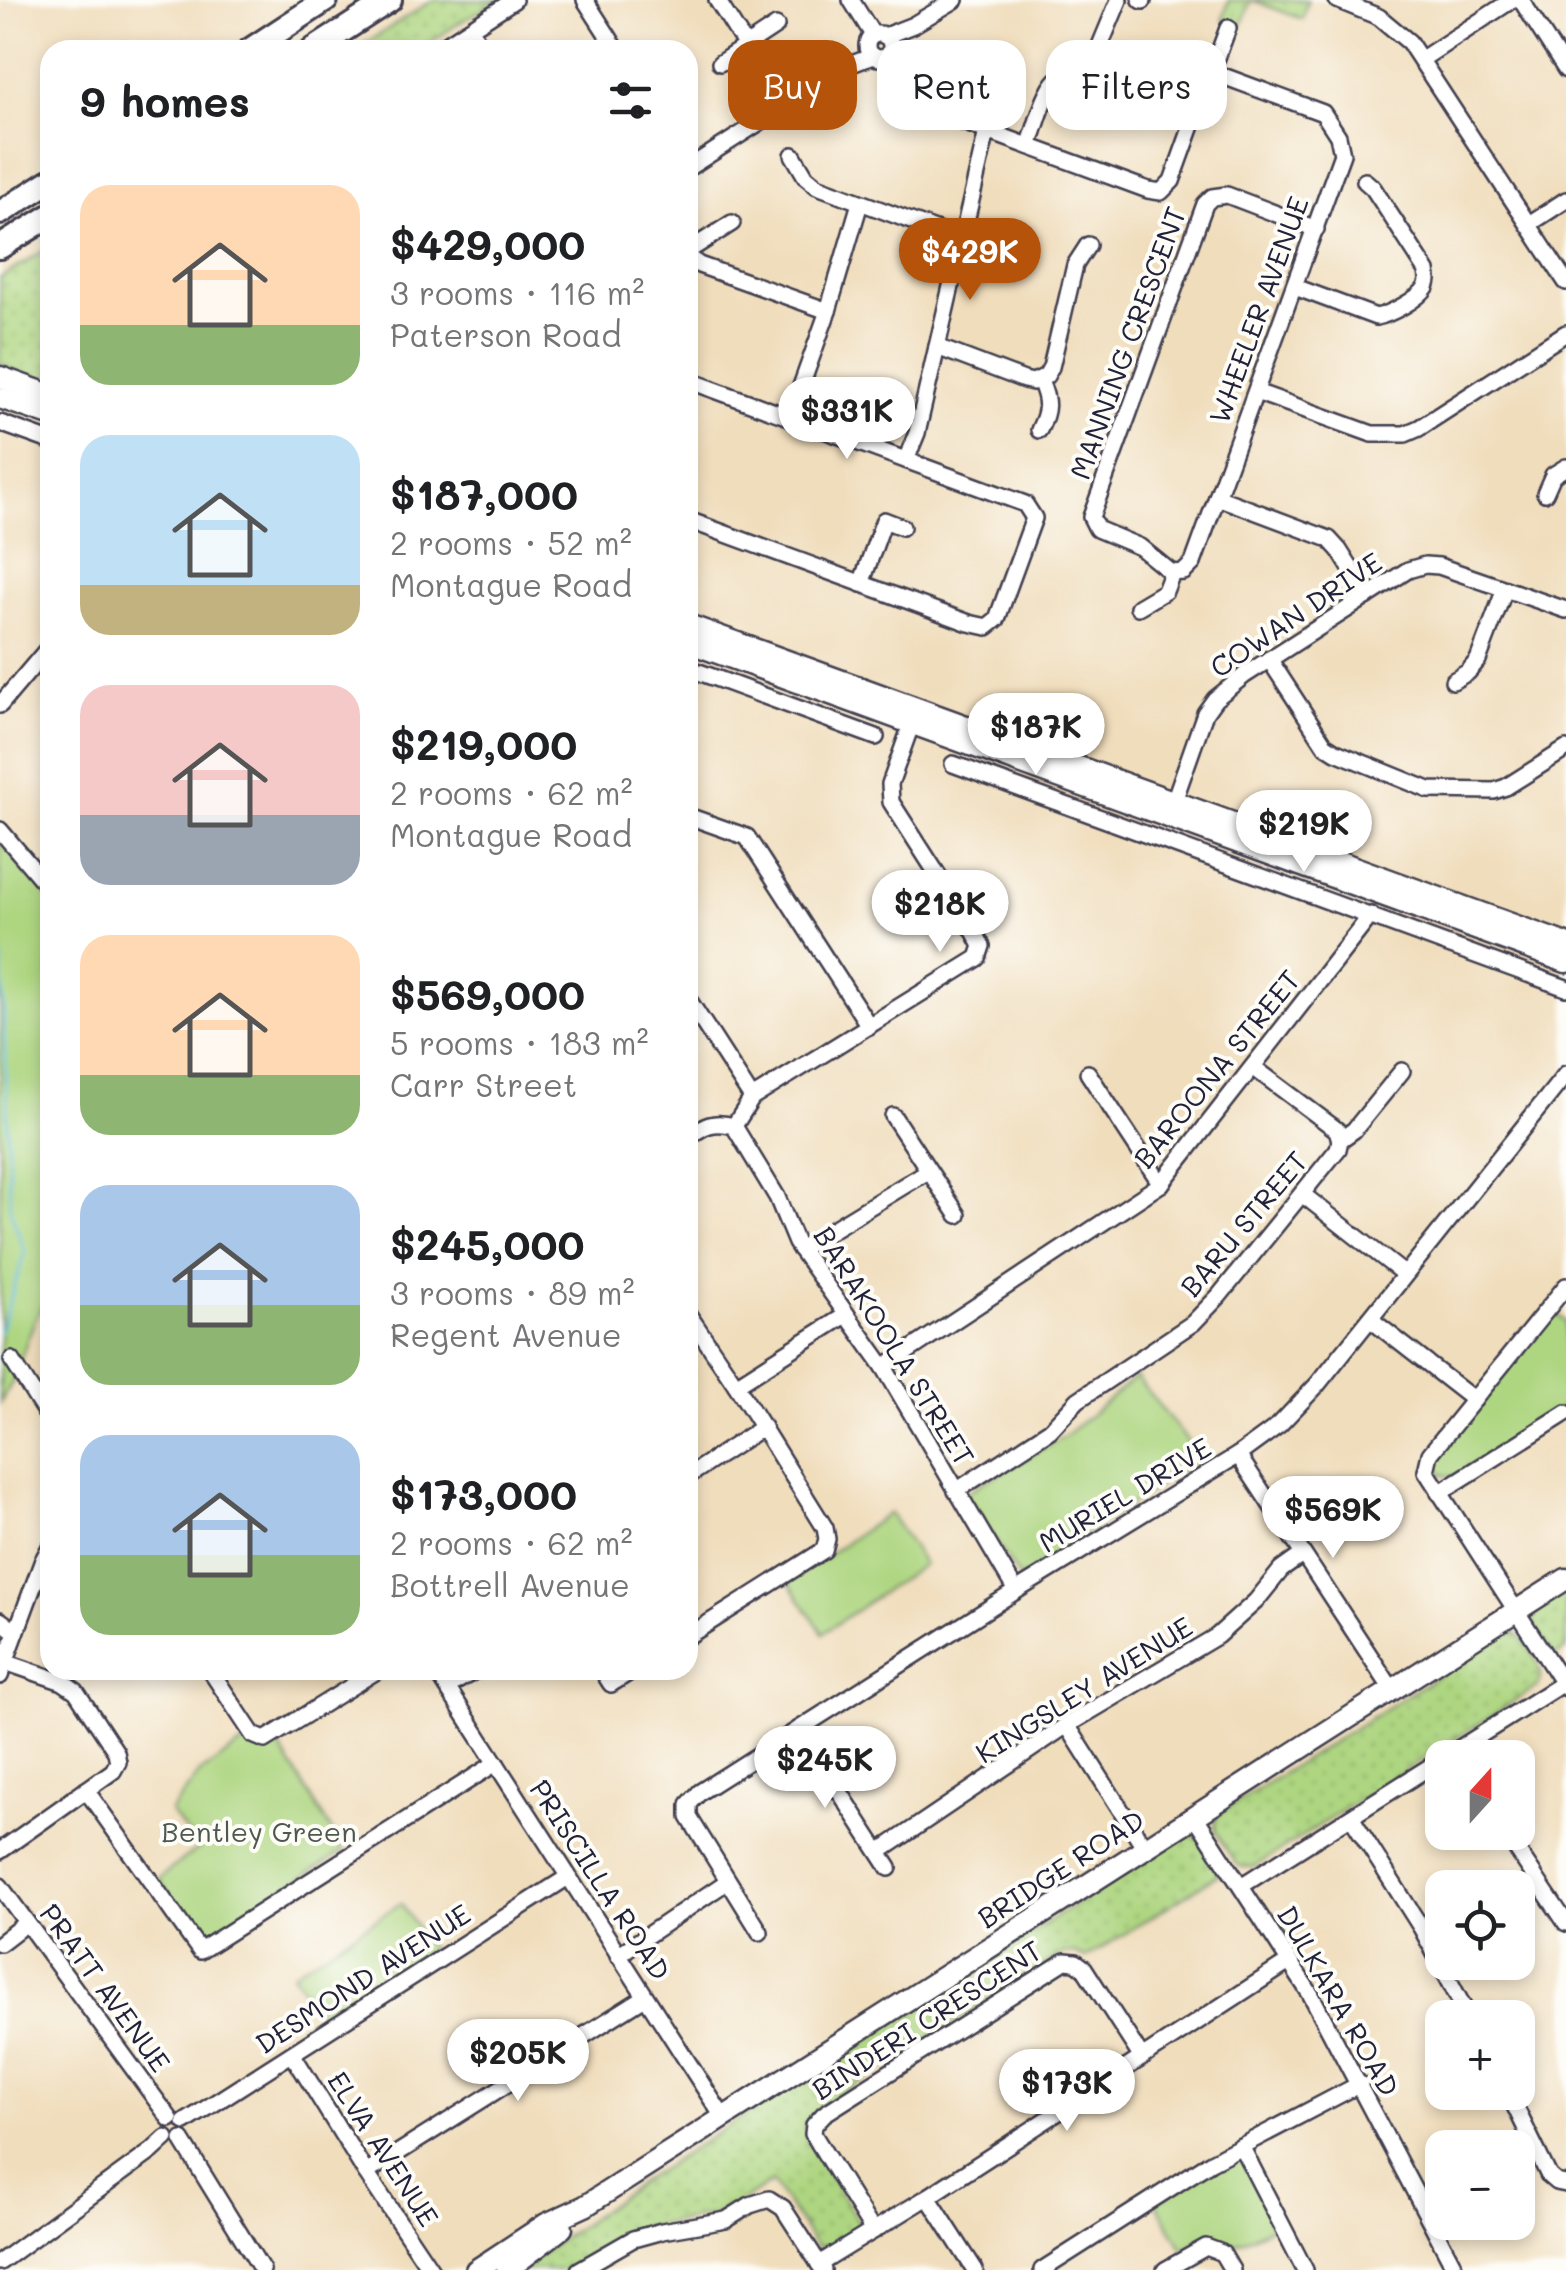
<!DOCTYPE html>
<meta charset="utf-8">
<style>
body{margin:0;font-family:Mali,sans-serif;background:#f6f6f6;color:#202124;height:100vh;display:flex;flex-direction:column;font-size:38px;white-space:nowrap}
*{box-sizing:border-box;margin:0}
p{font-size:32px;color:#757577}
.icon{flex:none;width:55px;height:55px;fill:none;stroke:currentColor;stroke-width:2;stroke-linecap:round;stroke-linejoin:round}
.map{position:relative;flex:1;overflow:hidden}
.panel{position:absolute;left:40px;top:40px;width:658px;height:1640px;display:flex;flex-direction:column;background:#fff;border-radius:30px;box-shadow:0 5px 15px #0003}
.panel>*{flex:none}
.top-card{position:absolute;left:728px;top:40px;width:688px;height:90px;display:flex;gap:20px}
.needle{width:65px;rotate:21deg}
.tools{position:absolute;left:1425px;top:1740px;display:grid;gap:20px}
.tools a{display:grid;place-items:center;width:110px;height:110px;border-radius:20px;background:#fff;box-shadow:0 5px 15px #0003;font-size:50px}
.price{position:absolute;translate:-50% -85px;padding:0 22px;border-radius:35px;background:#fff;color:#222;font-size:32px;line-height:65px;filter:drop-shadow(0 2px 5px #0008)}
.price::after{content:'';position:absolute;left:50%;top:60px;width:30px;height:22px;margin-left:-15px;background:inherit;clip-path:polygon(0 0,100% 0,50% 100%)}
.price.selected{background:#b45309;color:#fff}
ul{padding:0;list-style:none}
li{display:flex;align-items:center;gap:30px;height:250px;padding:0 40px}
li span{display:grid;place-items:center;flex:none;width:280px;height:200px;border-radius:30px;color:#555}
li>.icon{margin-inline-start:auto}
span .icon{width:120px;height:120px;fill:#fffc;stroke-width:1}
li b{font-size:42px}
h2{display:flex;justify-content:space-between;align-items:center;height:120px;padding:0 40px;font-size:42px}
.chip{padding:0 35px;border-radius:30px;background:#fff;box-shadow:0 5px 15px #0003;font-size:35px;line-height:90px}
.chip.selected{background:#b45309;color:#fff}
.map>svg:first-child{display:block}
.grass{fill:url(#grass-dots);stroke:#687c5e;stroke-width:2.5}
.green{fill:#aed681;stroke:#687c5e;stroke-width:2.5}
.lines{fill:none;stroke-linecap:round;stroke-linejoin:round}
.stream{stroke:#69bce5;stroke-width:2.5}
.minor-casing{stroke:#413e4e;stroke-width:20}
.major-casing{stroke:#413e4e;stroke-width:25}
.highway-casing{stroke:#413e4e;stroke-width:28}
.minor{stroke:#fff;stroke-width:15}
.major{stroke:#fff;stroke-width:20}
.highway{stroke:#fff;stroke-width:22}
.labels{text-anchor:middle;stroke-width:8;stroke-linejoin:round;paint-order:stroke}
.street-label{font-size:28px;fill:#22223b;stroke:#fdfcf7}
.park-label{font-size:28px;fill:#4c5850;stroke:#fdfcf7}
</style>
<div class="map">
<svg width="1566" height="2270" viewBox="0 0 1566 2270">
<defs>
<pattern id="grass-dots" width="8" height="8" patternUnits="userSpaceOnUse" patternTransform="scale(2.5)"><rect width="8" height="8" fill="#aed681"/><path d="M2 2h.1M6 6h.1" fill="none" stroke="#95b770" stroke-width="1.8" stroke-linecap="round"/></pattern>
</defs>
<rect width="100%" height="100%" fill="#fdfcf7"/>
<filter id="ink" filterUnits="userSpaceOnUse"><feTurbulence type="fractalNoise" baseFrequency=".01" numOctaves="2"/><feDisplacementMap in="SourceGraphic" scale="20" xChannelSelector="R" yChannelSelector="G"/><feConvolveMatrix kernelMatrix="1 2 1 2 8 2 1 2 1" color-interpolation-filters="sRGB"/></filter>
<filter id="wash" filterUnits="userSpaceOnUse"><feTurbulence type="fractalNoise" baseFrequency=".0048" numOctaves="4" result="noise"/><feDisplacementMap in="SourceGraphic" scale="40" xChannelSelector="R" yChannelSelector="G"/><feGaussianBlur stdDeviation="2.25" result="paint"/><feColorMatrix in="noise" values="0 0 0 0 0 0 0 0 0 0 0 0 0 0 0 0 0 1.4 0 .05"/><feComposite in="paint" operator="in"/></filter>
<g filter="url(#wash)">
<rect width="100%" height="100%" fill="#f0ddbc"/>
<g class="grass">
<path d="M 433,0 L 500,0 L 462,21 L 419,50 L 355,50 Z"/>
<path d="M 1229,0 L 1308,0 L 1302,19 L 1251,0 L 1241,27 L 1223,20 Z"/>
<path d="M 50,247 L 50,382 L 0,365 L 0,278 Z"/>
<path d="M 1566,1590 L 1566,1649 L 1554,1657 L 1532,1621 L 1536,1609 Z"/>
<path d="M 1514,1631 C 1529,1644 1546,1667 1538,1686 L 1254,1867 L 1241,1867 L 1235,1863 L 1215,1831 L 1215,1821 L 1220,1813 L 1507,1632 Z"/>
<path d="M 1190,1835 L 1203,1842 L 1222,1872 L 1086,1958 L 1074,1953 L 1064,1953 L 815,2111 C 806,2120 804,2126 806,2138 L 859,2222 L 857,2231 C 844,2240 832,2252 815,2245 L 772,2182 L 737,2204 L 715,2215 L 643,2227 L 619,2236 L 564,2270 L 519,2270 L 639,2183 L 1182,1836 Z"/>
</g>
<g class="green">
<path d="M 0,830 L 50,889 L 50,1291 L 34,1322 L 17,1368 L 19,1371 L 0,1403 Z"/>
<path d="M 1552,1311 L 1566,1321 L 1566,1405 L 1456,1476 C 1441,1477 1434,1472 1436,1457 Z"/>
<path d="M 1136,1377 L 1201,1458 L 1020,1579 L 965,1493 L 1066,1435 Z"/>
<path d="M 889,1513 L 924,1564 L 823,1633 L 788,1582 Z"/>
<path d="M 251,1738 L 276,1741 L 344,1851 L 215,1933 L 204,1936 L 193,1929 L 158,1879 L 199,1848 L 170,1812 L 200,1773 Z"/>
<path d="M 401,1903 L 431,1950 L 324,2019 L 292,1973 Z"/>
<path d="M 1234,2155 L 1242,2159 L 1275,2225 L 1225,2249 C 1210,2236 1199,2240 1183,2249 L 1155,2202 Z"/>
</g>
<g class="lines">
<path class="stream" d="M 0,952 L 2,957 L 10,1209 L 25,1252 L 0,1332"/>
</g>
</g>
<g filter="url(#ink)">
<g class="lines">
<g class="minor-casing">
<g id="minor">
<path d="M 585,0 L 617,50"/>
<path d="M 717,0 L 746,46"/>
<path d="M 851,0 L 873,35"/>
<path d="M 1141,0 L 1143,1"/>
<path d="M 1337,0 L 1379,17 L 1409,42 L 1566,282"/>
<path d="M 1521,0 L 1566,70"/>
<path d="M 470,29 L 483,50"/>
<circle cx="879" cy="46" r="12"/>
<path d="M 885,36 L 913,25 L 955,0"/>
<path d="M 437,50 L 514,0"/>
<path d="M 886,56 L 914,100 L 925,108 L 1148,190 L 1161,192 L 1172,181 L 1207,84 L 1215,77 L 1215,63 L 1228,28"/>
<path d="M 1422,59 L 1512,0"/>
<path d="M 720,63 L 776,26"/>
<path d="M 1029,146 C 1036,128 1044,93 1057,80 C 1069,69 1086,65 1097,53 L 1119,0"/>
<path d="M 793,155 L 806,177 L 817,186 L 962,240"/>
<path d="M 688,168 L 849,65 L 873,56"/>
<path d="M 1529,224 L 1566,200"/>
<path d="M 688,251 L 732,223"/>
<path d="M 688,257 L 699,265 L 828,311"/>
<path d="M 1295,287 L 1376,317 C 1389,315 1419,299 1426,287 C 1429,280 1428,279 1427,271 L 1373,188 L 1365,181"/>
<path d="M 937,347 L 1024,380 L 1033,382 L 1046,376 L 1051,367 L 1075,265 L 1088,245"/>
<path d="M 688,380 L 1025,504 L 1034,518 L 997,619 L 987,627 L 969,623 L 688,520"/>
<path d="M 1256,392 L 1372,434 L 1405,434 L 1419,428 L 1566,333"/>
<path d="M 790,417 L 828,311 L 860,203"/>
<path d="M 0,423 L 50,441"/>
<path d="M 1039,430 C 1049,410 1049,401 1040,381"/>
<path d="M 906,460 L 917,433 L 987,131"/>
<path d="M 1545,493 L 1553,475 L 1566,467"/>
<path d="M 1217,497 L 1329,539 L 1339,550 L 1368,596"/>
<path d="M 1172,573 L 1140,547 L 1097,529 L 1091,517 L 1205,204 L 1212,197 L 1227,195 L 1316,229"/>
<path d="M 861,584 L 884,520 L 902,527"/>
<path d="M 1138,607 L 1165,591 L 1172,573 L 1184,572 L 1193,563 L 1342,154 L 1338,136 L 1323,113 L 1223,76 L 1215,77"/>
<path d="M 1269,659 L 1325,745 L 1336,752 L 1429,790 L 1494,791 L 1506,787 L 1566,749"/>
<path d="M 688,668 L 876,737"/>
<path d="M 1453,681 L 1468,672 L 1478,660 L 1505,589"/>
<path d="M 0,705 L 50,646"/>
<path d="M 953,764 L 1566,988"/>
<path d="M 1174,801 L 1205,713 L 1215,699 L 1245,675 L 1408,570 L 1425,565 L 1439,566 L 1566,610"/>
<path d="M 688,816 L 747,837 L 869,1026"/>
<path d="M 0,830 L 50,889"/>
<path d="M 688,999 L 752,1098"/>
<path d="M 1253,1067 L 1337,1130 L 1340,1140"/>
<path d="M 1088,1073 L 1161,1184"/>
<path d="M 893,1116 L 958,1215"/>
<path d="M 734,1126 L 752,1098 L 978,958 L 982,946 L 975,933 L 891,802 L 890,784 L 914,717"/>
<path d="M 734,1126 L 777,1197 L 796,1243 L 884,1367 L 1016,1591"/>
<path d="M 688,1137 C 704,1126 713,1120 734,1126"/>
<path d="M 1302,1194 L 1404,1274"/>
<path d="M 800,1249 L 928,1171"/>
<path d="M 1566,1286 L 1430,1454 L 1426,1471 L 1566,1688"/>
<path d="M 688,1314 L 736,1385 L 825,1528 L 827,1539 L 824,1550 L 688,1636"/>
<path d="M 1370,1319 L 1474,1400"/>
<path d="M 12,1360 L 50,1420"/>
<path d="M 884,1367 L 1161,1184 L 1371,915"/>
<path d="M 736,1385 L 846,1315"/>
<path d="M 1238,1455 L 1393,1691"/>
<path d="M 688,1476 L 763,1427"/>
<path d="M 956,1491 L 1050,1430 L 1078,1400 L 1193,1323 L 1219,1296 L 1338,1149 L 1340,1140 L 1354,1130 L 1402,1071"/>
<path d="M 1439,1493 L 1566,1413"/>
<path d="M 0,1620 L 16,1632"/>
<path d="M 210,1670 L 253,1735 L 265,1740 L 378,1670"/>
<path d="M 436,1670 L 723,2117"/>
<path d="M 602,1670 L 611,1684 L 633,1670"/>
<path d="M 0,1676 L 43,1560 L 50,1547"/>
<path d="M 447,1687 L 476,1670"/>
<path d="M 1067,1725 L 1145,1848"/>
<path d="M 799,1729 L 889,1868"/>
<path d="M 1444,1758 L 1563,1683"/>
<path d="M 86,1790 L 200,1951 L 496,1763"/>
<path d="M 1195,1816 L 1311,1995 L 1456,2270"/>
<path d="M 1351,1817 L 1422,1929 L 1469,2018"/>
<path d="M 1505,1832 L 1566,1923"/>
<path d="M 0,1851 L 113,1771 L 118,1762 L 116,1752 L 76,1691 L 63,1682 L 5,1662"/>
<path d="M 879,1852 L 1067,1725 L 1217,1636 L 1256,1601 L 1281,1570 L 1302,1555"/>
<path d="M 0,1886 L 170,2119"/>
<path d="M 1241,1886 L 1442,1759"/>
<path d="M 760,1932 L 689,1817 L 689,1804 L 700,1792 L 1016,1591 L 1238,1455 L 1279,1425 L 1317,1385 L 1566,1074"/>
<path d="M 0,1943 L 26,1923"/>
<path d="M 618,1955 L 728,1881"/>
<path d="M 293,2055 L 366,2173 L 431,2270"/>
<path d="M 1508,2092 L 1549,2176 L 1556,2182 L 1566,2184"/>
<path d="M 185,2122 L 568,1877"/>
<path d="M 182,2140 L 262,2270"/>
<path d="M 1241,2146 L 1305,2270"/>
<path d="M 366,2173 L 645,1997"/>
<path d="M 928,2197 L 975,2270"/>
<path d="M 873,2231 L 813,2134 L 814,2125 L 824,2114 L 1065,1961 L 1076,1962 L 1084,1968 L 1142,2058"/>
<path d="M 0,2262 L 152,2151 L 166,2138"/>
<path d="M 819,2264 L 928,2197 L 1289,1962"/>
<path d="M 579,2270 L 633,2239 L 662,2231 L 726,2220 L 750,2205 L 769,2199 L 783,2208 L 823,2270"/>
<path d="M 1042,2270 L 1211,2162 L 1360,2084"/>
<path d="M 1165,2270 L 1206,2247 L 1222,2253 L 1232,2270"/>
</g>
</g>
<g class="major-casing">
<g id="major">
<path d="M 0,377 L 50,395"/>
<path d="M 0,398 L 50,415"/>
<path d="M 688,625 L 1566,944"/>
<path d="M 688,642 L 1566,962"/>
<path d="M 476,2270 L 546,2224 L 585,2206 L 1566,1579"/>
<path d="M 507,2270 L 562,2228"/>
</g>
</g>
<g class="highway-casing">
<g id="highway">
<path d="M 250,50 L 326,0"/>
<path d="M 313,50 L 390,0"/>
<path d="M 0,213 L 50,181"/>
<path d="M 0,247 L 50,216"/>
</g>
</g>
<use href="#minor" class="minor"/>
<use href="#major" class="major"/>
<use href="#highway" class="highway"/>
</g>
</g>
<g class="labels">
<g class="street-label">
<text transform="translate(1259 310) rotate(-70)" y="10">WHEELER AVENUE</text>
<text transform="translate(1128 343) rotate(-70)" y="10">MANNING CRESCENT</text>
<text transform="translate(1296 615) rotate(-34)" y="10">COWAN DRIVE</text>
<text transform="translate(1217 1069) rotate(-51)" y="10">BAROONA STREET</text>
<text transform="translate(1244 1224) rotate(-50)" y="10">BARU STREET</text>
<text transform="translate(894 1346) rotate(58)" y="10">BARAKOOLA STREET</text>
<text transform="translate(1125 1495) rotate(-31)" y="10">MURIEL DRIVE</text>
<text transform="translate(1084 1690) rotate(-32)" y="10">KINGSLEY AVENUE</text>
<text transform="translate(1061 1869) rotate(-33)" y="10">BRIDGE ROAD</text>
<text transform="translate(600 1880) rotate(57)" y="10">PRISCILLA ROAD</text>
<text transform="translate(363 1979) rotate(-33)" y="10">DESMOND AVENUE</text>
<text transform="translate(105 1988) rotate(54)" y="10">PRATT AVENUE</text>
<text transform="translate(1338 2001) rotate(60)" y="10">DULKARA ROAD</text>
<text transform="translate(927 2020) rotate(-33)" y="10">BINDERI CRESCENT</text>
<text transform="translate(383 2149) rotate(57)" y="10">ELVA AVENUE</text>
</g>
<g class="park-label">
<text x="259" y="1842">Bentley Green</text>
</g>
</g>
</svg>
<div class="tools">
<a><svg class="needle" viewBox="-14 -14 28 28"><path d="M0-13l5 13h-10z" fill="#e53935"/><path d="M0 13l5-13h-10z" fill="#757577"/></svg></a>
<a><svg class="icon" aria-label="locate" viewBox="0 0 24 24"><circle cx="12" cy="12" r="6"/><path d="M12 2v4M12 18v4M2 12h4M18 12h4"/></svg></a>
<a>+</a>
<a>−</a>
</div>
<b class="price selected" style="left:970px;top:303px">$429K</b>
<b class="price" style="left:847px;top:462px">$331K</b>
<b class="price" style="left:1036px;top:778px">$187K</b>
<b class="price" style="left:1304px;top:875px">$219K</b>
<b class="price" style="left:940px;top:955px">$218K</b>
<b class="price" style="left:1333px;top:1561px">$569K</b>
<b class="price" style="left:825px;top:1811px">$245K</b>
<b class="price" style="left:518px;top:2104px">$205K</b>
<b class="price" style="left:1067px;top:2134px">$173K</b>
<div class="top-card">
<a class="chip selected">Buy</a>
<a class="chip">Rent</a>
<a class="chip">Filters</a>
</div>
<section class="panel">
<h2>9 homes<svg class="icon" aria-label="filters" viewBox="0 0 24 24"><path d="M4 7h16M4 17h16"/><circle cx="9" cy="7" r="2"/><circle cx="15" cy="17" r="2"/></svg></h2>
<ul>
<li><span style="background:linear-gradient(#ffd9b3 70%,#8fb573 0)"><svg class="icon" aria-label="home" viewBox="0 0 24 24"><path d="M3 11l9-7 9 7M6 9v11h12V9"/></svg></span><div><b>$429,000</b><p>3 rooms · 116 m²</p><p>Paterson Road</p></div></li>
<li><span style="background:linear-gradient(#bfe0f5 75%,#c2b280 0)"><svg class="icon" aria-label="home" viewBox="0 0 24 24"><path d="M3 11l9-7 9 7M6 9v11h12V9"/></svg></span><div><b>$187,000</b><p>2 rooms · 52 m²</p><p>Montague Road</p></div></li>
<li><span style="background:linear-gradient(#f6c9c9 65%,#9aa5b1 0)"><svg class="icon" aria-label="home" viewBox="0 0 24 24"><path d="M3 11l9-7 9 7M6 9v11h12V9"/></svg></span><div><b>$219,000</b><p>2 rooms · 62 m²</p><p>Montague Road</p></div></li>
<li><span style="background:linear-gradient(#ffd9b3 70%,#8fb573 0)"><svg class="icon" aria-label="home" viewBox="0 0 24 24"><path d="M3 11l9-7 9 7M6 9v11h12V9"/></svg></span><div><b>$569,000</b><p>5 rooms · 183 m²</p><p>Carr Street</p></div></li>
<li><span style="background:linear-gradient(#a9c7e8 60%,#8fb573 0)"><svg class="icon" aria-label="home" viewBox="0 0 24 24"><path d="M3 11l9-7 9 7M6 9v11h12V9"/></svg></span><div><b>$245,000</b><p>3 rooms · 89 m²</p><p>Regent Avenue</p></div></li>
<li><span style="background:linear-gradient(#a9c7e8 60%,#8fb573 0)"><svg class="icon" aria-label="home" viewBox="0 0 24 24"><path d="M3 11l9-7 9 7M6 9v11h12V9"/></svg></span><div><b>$173,000</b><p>2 rooms · 62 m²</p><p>Bottrell Avenue</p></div></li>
</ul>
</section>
</div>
